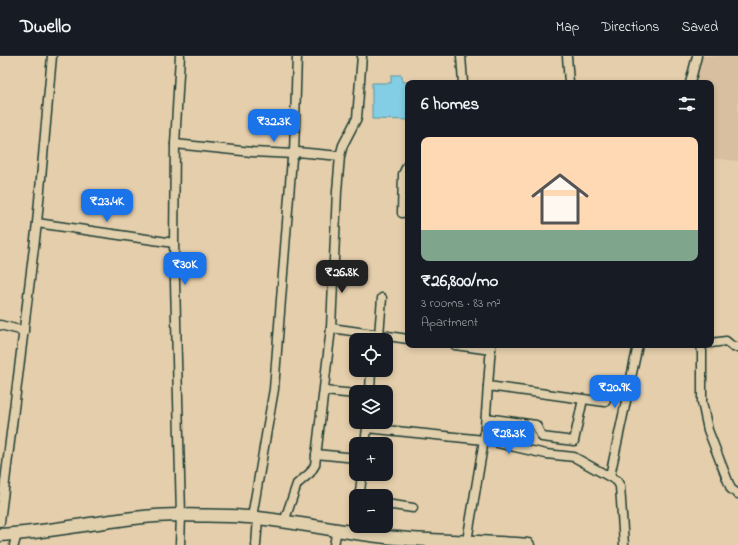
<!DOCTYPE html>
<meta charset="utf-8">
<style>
body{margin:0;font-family:"Indie Flower",sans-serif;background:#20242c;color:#f1f3f6;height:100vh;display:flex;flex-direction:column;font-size:15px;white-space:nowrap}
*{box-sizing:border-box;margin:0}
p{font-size:13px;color:#9ea1a6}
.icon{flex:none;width:22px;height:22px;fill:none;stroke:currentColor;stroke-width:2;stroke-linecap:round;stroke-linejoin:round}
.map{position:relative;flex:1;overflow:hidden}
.sheet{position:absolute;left:405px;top:24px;width:309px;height:268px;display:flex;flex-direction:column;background:#171b24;border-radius:8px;box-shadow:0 2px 6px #0003}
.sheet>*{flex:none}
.buttons{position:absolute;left:349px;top:277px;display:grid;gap:8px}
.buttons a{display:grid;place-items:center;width:44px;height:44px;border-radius:8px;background:#171b24;box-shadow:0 2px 6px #0003;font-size:20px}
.price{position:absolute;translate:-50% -34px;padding:0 9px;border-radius:8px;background:#1a73e8;color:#fff;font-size:13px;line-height:26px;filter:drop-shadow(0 1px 2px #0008)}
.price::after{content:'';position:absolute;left:50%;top:24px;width:12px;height:9px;margin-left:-6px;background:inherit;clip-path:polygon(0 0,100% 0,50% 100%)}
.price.on{background:#222;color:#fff}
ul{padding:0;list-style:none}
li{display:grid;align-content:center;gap:8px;height:212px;padding:0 16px}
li+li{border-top:1px solid #363941}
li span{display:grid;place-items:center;height:124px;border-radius:8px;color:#555}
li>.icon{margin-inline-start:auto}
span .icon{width:72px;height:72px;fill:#fffc;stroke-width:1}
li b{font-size:17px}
h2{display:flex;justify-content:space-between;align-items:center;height:48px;padding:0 16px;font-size:17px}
header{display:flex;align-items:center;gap:24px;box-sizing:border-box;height:56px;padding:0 20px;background:#171b24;border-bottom:1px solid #363941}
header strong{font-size:19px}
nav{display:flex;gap:22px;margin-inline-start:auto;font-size:14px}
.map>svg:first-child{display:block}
.built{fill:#d7bf9f}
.water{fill:#83cee4;stroke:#5b949e}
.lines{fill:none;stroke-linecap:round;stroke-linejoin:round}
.street-casing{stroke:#1f3d34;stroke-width:11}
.secondary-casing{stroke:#1f3d34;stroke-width:15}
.street{stroke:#e2d0ad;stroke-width:8}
.secondary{stroke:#e2d0ad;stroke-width:12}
</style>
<header>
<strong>Dwello</strong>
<nav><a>Map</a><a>Directions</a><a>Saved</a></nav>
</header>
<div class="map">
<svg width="738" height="489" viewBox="0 0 738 489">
<rect width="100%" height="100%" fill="#e5ceab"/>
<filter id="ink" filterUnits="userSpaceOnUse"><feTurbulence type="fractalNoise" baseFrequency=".025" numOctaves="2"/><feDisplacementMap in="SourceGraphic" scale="8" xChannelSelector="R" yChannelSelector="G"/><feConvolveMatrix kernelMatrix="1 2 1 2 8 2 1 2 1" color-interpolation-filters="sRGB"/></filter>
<g filter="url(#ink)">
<path class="built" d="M 701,0 L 738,0 L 738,105 L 711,102 L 711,27 L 695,27 Z"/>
<path class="water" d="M 391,19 L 402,19 L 402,26 L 417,26 L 408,27 L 408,64 L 372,63 L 372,27 L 391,27 Z"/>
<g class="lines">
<g class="street-casing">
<g id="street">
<path d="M 180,0 L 175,88 L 174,187 L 181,459 L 180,489"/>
<path d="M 461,0 L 463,27"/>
<path d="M 567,0 L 569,27"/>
<path d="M 690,27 L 697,0"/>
<path d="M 175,88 L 252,96 L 294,98 L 297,0"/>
<path d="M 402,157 L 403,118 L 408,108"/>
<path d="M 37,167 L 174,187"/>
<path d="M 0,269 L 24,275"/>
<path d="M 331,272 L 373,278 L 373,284"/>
<path d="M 374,278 L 408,283"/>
<path d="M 379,279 L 382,242"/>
<path d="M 711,287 L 726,285 L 733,291 L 738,291"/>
<path d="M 455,289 L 491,294"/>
<path d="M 699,289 L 702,295 L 702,346 L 708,374 L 731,433 L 738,438"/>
<path d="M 488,330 L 605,346 L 611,330 L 630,326"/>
<path d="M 324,335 L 356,338"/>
<path d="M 370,336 L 371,314"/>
<path d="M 486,362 L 536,369 L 542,381 L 574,385 L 583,343"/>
<path d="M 368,366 L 367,372 L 484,384 L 546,398 L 574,401 L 617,425 L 620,430 L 624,489"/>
<path d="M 365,388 L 367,372"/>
<path d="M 316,398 L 356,402"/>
<path d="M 362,418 L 360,436 L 363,440"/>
<path d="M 610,420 L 638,289"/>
<path d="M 386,448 L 413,452"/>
<path d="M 252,461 L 274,333 L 292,102 L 297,96 L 340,100"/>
<path d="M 0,466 L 37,167 L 52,0"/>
<path d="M 284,466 L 297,428 L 310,417 L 315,409 L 331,272 L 337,135 L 340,100 L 343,89 L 357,62 L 362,0"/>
<path d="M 467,485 L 484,384 L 491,289"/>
<path d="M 14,489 L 17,478"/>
<path d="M 256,489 L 258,462"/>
<path d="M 334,489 L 337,474"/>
</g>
</g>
<g class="secondary-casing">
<path id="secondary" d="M 0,479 C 61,476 121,459 183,459 C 208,460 233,459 258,462 C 301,467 343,476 386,481 C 434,486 481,485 528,489"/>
</g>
<use href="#street" class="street"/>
<use href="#secondary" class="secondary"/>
</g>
</g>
</svg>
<div class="buttons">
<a><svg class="icon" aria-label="locate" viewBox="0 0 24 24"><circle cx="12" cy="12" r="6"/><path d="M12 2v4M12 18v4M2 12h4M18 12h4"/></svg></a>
<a><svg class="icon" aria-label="layers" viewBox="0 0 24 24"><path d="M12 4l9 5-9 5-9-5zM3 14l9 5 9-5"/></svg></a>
<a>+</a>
<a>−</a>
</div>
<b class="price" style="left:274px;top:87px">₹32.3K</b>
<b class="price" style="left:107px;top:167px">₹23.4K</b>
<b class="price" style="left:185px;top:230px">₹30K</b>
<b class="price on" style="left:342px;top:238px">₹26.8K</b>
<b class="price" style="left:615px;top:353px">₹20.9K</b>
<b class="price" style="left:509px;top:399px">₹28.3K</b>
<section class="sheet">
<h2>6 homes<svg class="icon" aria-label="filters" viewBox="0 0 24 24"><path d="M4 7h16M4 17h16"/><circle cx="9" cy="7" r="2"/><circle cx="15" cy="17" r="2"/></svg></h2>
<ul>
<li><span style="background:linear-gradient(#ffd9b3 75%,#7fa58c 0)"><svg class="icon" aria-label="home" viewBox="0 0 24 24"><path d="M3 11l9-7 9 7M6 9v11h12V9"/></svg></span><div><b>₹26,800/mo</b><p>3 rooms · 83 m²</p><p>Apartment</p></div></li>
</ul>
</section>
</div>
